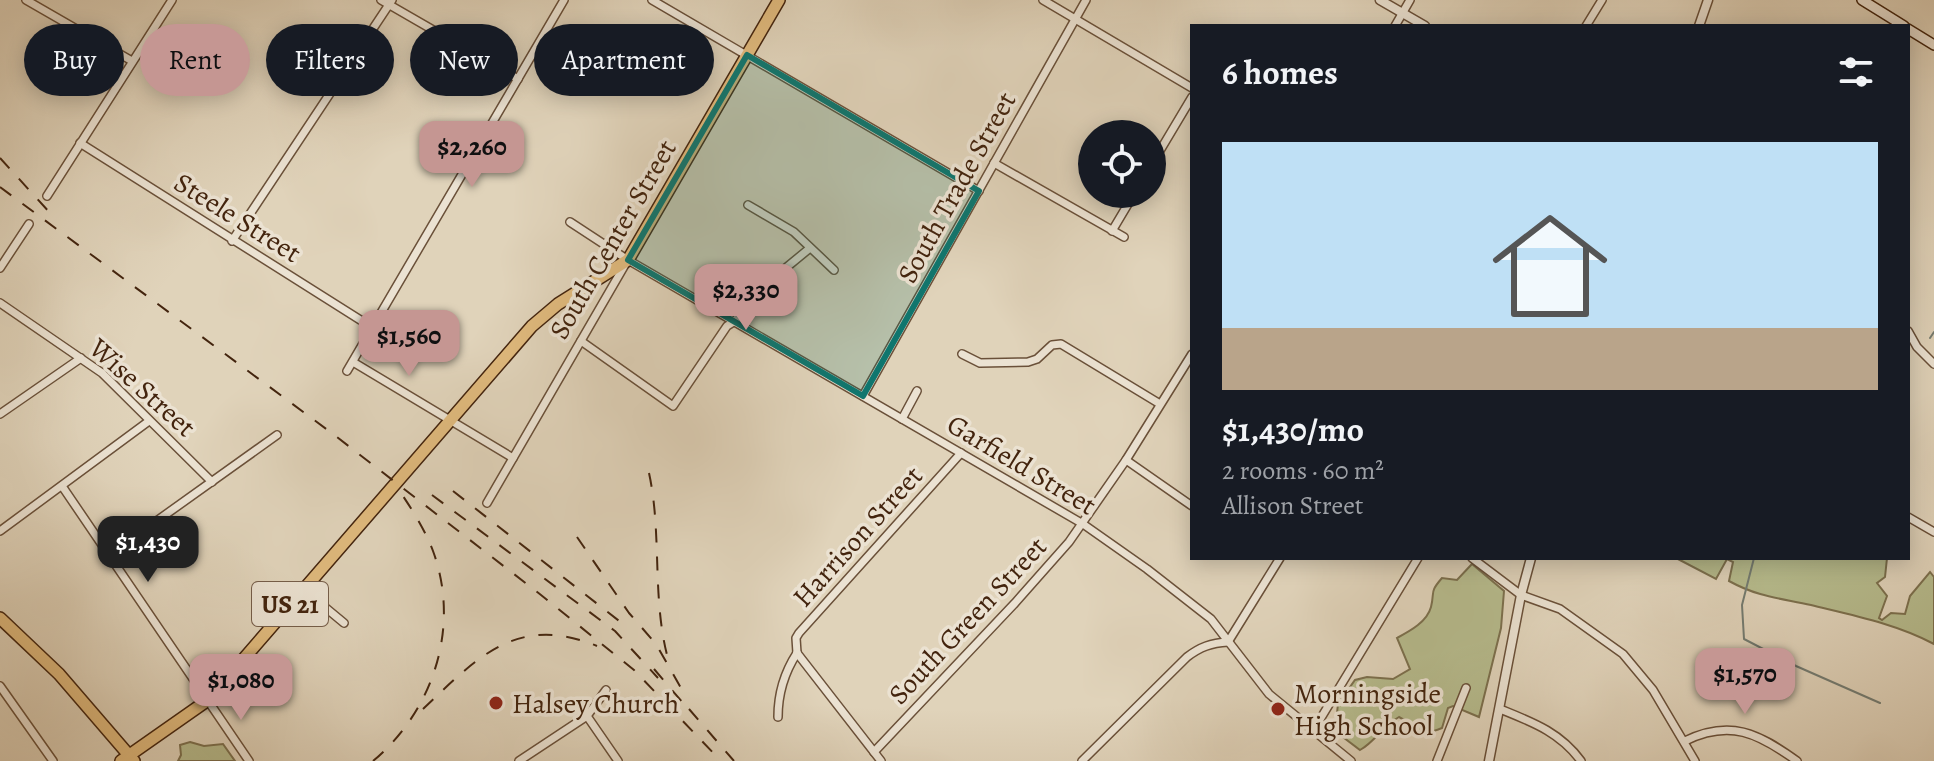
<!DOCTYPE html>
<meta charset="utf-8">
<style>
body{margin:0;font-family:Alegreya,serif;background:#20242c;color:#f1f3f6;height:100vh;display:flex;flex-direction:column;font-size:30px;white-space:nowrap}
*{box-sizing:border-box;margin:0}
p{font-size:26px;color:#9ea1a6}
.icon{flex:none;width:44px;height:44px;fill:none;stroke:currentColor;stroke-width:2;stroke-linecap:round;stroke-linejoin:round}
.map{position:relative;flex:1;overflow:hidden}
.drawer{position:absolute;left:1190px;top:24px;width:720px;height:536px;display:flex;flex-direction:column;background:#171b24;border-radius:0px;box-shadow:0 4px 20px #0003}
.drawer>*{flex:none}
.guide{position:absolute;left:24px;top:24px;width:760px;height:72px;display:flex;gap:16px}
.tools{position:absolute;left:1078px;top:120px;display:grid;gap:16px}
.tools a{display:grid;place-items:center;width:88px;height:88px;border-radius:50%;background:#171b24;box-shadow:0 4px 20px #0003;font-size:40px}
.price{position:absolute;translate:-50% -68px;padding:0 18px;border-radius:16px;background:#c59692;color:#111;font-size:26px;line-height:52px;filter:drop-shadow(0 2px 4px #0008)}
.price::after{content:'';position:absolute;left:50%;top:48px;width:24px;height:18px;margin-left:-12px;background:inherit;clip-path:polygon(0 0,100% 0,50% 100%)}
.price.on{background:#222;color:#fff}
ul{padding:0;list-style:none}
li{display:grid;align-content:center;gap:16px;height:424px;padding:0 32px}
li span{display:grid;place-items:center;height:248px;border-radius:0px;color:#555}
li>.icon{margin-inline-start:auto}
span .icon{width:144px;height:144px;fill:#fffc;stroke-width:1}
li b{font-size:34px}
h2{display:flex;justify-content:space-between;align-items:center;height:96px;padding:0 32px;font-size:34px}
.tag{padding:0 28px;border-radius:36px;background:#171b24;box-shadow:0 4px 20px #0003;font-size:28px;line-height:72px}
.tag.on{background:#c59692;color:#111}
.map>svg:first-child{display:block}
.green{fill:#b6bb8d;stroke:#7c704e;stroke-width:2}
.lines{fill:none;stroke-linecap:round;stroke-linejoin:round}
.stream{stroke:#747c72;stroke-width:2}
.minor-casing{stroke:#6a5039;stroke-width:10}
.tertiary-casing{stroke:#6a5039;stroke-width:11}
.secondary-casing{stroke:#43240e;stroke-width:12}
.primary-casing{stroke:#43240e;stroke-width:14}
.trunk-casing{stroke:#43240e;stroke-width:14}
.minor{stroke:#ebe2d2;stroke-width:7}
.tertiary{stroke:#ebe2d2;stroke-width:8}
.secondary{stroke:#ebe2d2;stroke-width:9}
.primary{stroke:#e0ba7d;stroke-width:11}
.trunk{stroke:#e0ba7d;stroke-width:11}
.rail{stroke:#43240e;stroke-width:2;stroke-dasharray:14 14;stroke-linecap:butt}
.marked{fill:#0f766e;fill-opacity:0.2;stroke:#0f766e;stroke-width:6;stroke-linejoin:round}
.poi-dot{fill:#8f2418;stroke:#ebe2d2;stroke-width:3}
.labels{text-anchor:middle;stroke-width:7;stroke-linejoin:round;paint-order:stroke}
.shield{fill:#ebe2d2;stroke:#755d49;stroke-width:2}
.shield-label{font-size:26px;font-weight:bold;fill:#43240e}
.street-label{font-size:28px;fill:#43240e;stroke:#ebe2d2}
.poi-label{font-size:28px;fill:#43240e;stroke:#ebe2d2;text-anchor:start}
</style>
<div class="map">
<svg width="1934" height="761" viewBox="0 0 1934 761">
<rect width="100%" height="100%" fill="#e0d3ba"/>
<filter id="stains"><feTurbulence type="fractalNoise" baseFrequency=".0025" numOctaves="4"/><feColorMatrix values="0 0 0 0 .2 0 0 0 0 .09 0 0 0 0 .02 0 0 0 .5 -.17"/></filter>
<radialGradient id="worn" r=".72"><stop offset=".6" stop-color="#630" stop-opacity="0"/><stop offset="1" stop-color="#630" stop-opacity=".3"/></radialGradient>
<g class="green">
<path d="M 1676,558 L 1887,558 L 1885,577 L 1877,583 L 1887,596 L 1879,618 L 1882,620 L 1891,613 L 1905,614 L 1910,596 L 1930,572 L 1934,577 L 1934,644 C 1897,624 1852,615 1811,605 C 1779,598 1758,597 1729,581 L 1733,562 L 1727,559 L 1716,579 Z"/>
<path d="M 1472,564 L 1504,591 L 1501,628 L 1479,717 L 1453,706 L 1448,708 L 1442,728 C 1418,738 1419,727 1399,717 C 1381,727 1376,741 1360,750 L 1335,731 L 1338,704 L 1355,680 L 1367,677 L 1393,679 L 1410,669 L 1397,638 C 1410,631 1427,622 1431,607 C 1435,591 1429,593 1442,578 L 1457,580 Z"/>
<path d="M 190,742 L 204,746 L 223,744 L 235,761 L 178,761 L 181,755 L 180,745 Z"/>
</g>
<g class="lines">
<g class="stream">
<path d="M 1930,338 L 1934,332"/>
<path d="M 1754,558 L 1742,605 L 1744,639 L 1796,666 L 1880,703"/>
</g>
<g class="minor-casing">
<g id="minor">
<path d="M 26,0 L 132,61"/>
<path d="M 381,0 L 518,79"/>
<path d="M 652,0 L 979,191"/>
<path d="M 1043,0 L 1192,88"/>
<path d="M 1395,26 L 1410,0"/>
<path d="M 1586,26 L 1602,0"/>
<path d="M 80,143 L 373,328"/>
<path d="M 994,163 L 1124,237"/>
<path d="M 1152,164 L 1192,97"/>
<path d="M 47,196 L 172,0"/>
<path d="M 748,205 L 794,232 L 834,270"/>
<path d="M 570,222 L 628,260 L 1083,524 L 1147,569 L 1211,619 L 1269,694 L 1351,761"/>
<path d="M 1112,231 L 1134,194"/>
<path d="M 232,241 L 392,0"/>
<path d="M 0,268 L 29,224"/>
<path d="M 0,303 L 102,373 L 212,482"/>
<path d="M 1908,331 L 1917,347 L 1934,364"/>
<path d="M 581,341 L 673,406 L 727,326 L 735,321 L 753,295 L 810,248"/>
<path d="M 962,354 L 980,363 L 1028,362 L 1037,359 L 1052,345 L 1061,344 L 1160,404"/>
<path d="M 353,362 L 513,458"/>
<path d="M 347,371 L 564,0"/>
<path d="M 863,396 L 1086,0"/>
<path d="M 0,414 L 81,358"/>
<path d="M 902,419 L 917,391"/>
<path d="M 1126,460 L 1192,506"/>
<path d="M 62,486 L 249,761"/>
<path d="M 487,503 L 626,263"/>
<path d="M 1908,517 L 1934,532"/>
<path d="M 0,531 L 149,421"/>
<path d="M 109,555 L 277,435"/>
<path d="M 1472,558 L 1521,595 L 1560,609 L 1623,654 L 1653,690 L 1695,761"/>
<path d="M 303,589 L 344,623"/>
<path d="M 797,653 L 796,638 L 799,633 L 961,453"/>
<path d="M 797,653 L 881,761"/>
<path d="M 0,686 L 53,761"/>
<path d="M 1500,709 C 1532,722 1560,732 1581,761"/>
<path d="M 587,716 L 618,761"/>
<path d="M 778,717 C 778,693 784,673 797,653"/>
<path d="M 1313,731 L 1418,558"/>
<path d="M 1685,741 C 1730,719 1758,733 1797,761"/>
<path d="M 874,752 L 1015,603 L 1069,542 L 1126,460 L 1192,354"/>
<path d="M 519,761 L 587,716 L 606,690"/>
<path d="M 1082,761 L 1187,657 C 1200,647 1211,643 1228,642 L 1280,558"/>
<path d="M 1437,761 L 1466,688"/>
</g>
</g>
<g class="tertiary-casing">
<g id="tertiary">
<path d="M 1380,0 L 1425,26"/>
<path d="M 1699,26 L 1708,0"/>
<path d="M 1489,761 L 1521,595 L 1531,558"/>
</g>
</g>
<g class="secondary-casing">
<g id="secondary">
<path d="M 1862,0 L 1904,26"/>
<path d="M 1908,29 L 1934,45"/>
</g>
</g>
<g class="primary-casing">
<path id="primary" d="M 121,761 L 208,700 L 532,326 L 558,304 L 628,260 L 779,0"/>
</g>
<g class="trunk-casing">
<path id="trunk" d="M 0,618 L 59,674 L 134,761"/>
</g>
<use href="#minor" class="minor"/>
<use href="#tertiary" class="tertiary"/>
<use href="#secondary" class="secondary"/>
<use href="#primary" class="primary"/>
<use href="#trunk" class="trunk"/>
<g class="rail">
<path d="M 0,158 L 51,214"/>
<path d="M 0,187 L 333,434 L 541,595 L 634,670 L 721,761"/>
<path d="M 649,473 C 662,533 652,595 667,655"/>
<path d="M 453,491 L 623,624"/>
<path d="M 432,495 L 615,631 L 658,678"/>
<path d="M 577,537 L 629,613 L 656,644 L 681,688"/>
<path d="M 654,669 L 683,703"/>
<path d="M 423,709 C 477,658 517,613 597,646"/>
<path d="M 689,709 L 734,761"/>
<path d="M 373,761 C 433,711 461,627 433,551 C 425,530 413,511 401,493"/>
</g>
</g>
<path class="marked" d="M 747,55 L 979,191 L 863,396 L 628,260 Z"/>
<g class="poi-dot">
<circle cx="496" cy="703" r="8"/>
<circle cx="1278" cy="709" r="8"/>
</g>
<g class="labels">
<rect class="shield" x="252" y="582" width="76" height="44" rx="6"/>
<g class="shield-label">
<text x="290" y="613">US 21</text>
</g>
<g class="street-label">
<text transform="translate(956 187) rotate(-61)" y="10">South Trade Street</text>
<text transform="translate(238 217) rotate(32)" y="10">Steele Street</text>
<text transform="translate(612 239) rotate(-60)" y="10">South Center Street</text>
<text transform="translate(143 387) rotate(42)" y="10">Wise Street</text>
<text transform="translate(1022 464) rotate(31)" y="10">Garfield Street</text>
<text transform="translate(857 536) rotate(-48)" y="10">Harrison Street</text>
<text transform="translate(967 620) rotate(-47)" y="10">South Green Street</text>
</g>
<g class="poi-label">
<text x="1294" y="703">Morningside<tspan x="1294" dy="32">High School</tspan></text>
<text x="512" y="713">Halsey Church</text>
</g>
</g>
<rect width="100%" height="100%" filter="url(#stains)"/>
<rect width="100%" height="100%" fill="url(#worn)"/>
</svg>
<div class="tools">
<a><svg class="icon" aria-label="locate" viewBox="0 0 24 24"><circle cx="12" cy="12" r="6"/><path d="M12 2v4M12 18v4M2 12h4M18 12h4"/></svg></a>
</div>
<b class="price" style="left:472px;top:189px">$2,260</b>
<b class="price" style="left:746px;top:332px">$2,330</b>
<b class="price" style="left:409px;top:378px">$1,560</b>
<b class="price on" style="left:148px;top:584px">$1,430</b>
<b class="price" style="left:1745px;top:716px">$1,570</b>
<b class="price" style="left:241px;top:722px">$1,080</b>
<div class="guide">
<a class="tag">Buy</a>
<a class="tag on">Rent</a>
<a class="tag">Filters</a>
<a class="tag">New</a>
<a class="tag">Apartment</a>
</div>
<section class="drawer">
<h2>6 homes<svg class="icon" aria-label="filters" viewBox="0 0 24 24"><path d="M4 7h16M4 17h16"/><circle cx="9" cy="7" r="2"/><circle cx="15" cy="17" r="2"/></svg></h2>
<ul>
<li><span style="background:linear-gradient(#bfe0f5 75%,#b9a48a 0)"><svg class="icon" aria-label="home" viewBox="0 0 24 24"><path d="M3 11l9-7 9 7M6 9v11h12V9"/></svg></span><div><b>$1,430/mo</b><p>2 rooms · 60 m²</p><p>Allison Street</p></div></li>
</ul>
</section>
</div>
